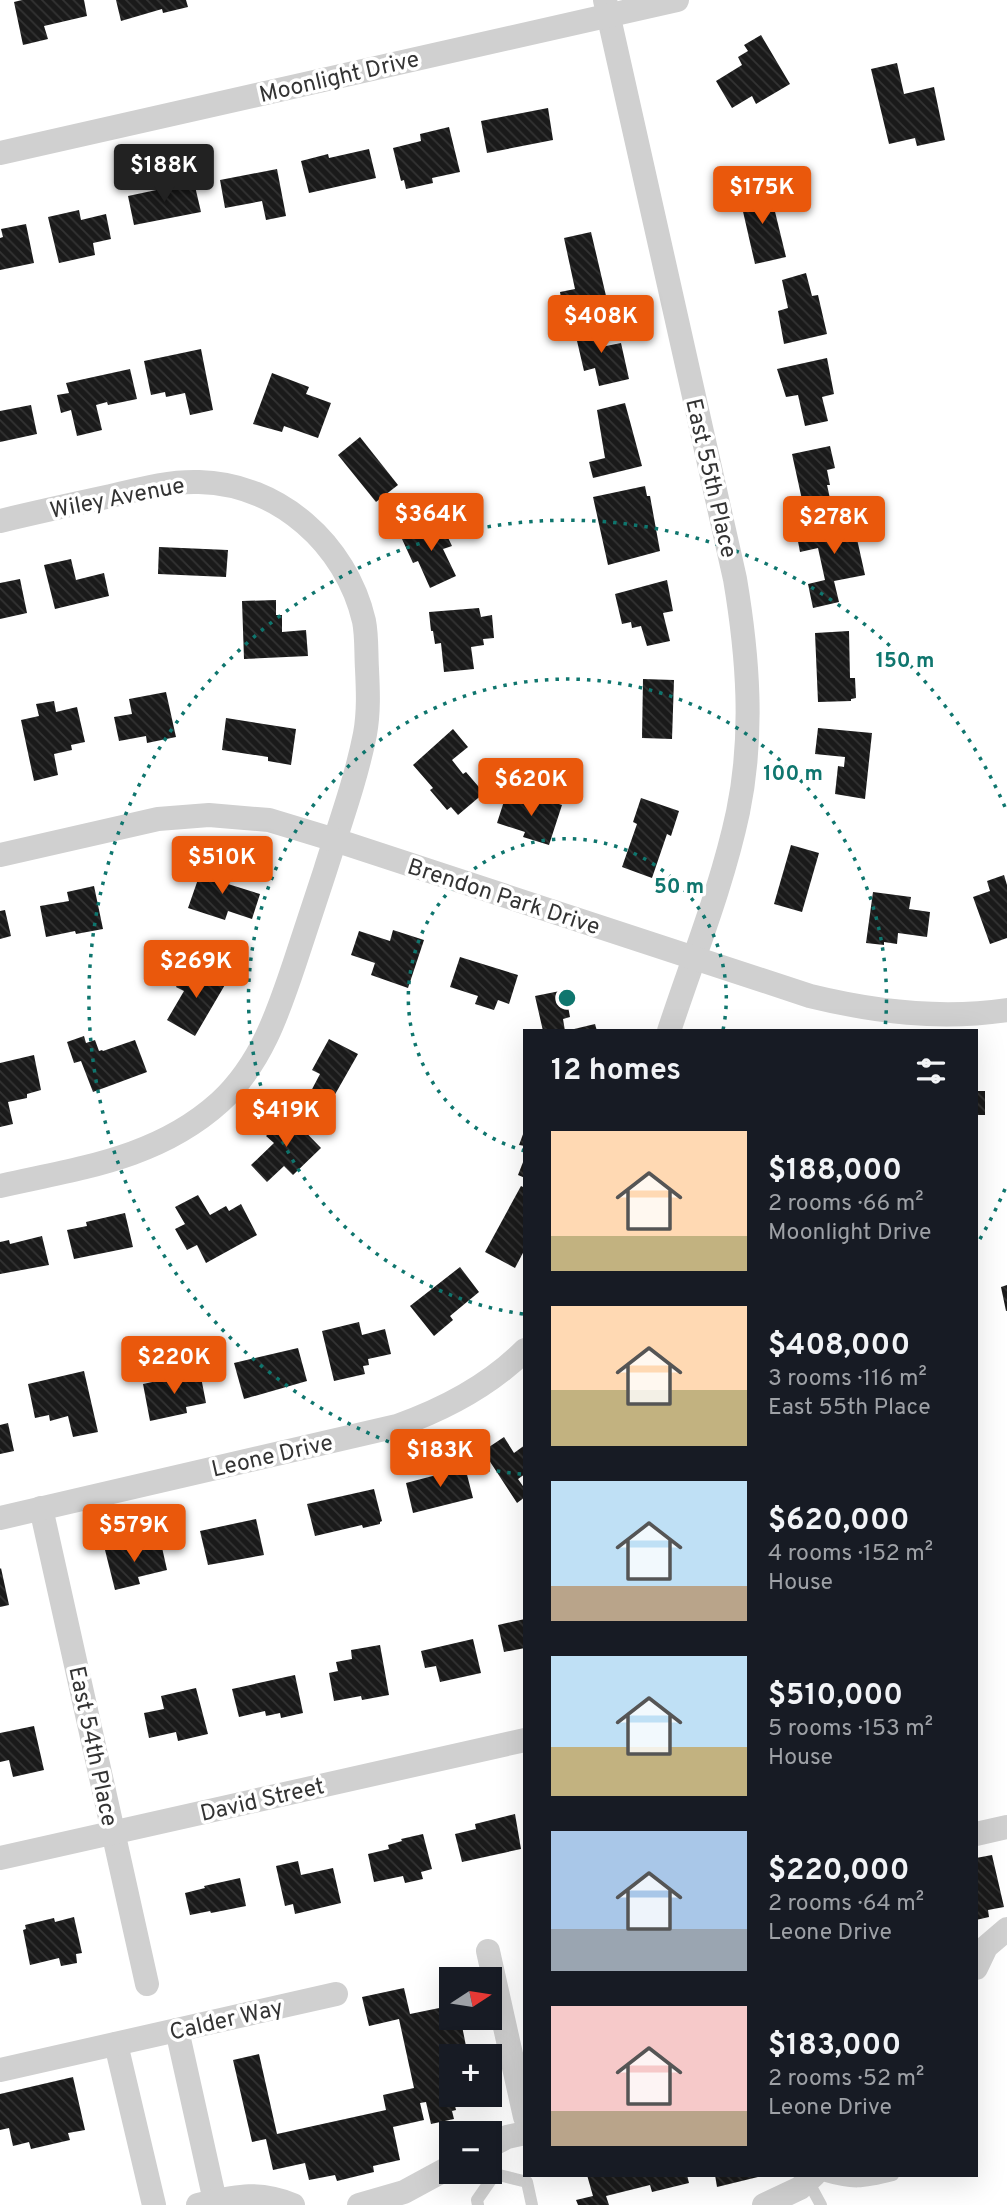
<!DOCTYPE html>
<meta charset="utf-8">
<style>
body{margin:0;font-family:Overpass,sans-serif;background:#20242c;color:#f1f3f6;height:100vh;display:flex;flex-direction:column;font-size:26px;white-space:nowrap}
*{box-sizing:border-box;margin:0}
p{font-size:23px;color:#9ea1a6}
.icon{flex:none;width:38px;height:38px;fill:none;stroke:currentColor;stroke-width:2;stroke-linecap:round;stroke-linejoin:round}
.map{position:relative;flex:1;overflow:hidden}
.side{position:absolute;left:523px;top:1029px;width:455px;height:1148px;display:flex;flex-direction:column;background:#171b24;border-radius:0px;box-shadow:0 7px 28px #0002}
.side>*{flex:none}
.needle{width:46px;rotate:78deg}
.tools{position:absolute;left:439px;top:1967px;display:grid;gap:14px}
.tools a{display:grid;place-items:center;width:63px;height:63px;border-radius:0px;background:#171b24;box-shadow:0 7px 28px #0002;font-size:35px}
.price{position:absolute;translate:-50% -60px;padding:0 16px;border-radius:7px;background:#ea580c;color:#fff;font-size:23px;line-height:46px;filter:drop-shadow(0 2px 4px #0008)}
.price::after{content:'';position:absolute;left:50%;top:42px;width:21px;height:16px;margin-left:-10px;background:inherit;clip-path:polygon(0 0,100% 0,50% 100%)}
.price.current{background:#222;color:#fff}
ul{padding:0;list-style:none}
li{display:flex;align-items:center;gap:21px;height:175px;padding:0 28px}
li span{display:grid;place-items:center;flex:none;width:196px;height:140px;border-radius:0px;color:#555}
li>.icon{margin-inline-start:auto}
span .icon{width:84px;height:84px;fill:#fffc;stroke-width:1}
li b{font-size:30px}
h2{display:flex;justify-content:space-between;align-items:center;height:84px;padding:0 28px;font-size:30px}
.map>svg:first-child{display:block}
.building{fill:url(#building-back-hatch)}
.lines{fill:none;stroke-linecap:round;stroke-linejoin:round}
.lane{stroke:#d0d0d0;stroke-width:12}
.street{stroke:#d0d0d0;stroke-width:24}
.ring{fill:none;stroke:#0f766e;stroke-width:3.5;stroke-dasharray:3.5 7}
.labels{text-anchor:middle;stroke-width:7;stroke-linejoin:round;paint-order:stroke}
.street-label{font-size:23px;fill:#333;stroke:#fff}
.centre{fill:#0f766e;stroke:#fff;stroke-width:3.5}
.ring-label{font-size:21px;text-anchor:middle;font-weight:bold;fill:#0f766e;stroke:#fff;stroke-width:7;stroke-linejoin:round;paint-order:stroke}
</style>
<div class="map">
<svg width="1007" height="2205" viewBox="0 0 1007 2205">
<defs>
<pattern id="building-back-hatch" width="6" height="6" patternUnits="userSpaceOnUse" patternTransform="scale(1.75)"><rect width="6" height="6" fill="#1a1a1a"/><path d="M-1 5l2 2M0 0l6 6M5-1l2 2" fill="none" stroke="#333"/></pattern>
</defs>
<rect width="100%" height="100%" fill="#fff"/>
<g class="building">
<path d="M 22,0 L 84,0 L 87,16 L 44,26 L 48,39 L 23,45 L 14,2 Z"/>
<path d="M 116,0 L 186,0 L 188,7 L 163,13 L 162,9 L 121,21 Z"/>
<path d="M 761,35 L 790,84 L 756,104 L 752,96 L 732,108 L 716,81 L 742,65 L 738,57 L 748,51 L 744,45 Z"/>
<path d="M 897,63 L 904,94 L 934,87 L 945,140 L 917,146 L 915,138 L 889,144 L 871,69 Z"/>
<path d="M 548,108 L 553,140 L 487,153 L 481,121 Z"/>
<path d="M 449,127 L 460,172 L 432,178 L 433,183 L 406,189 L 404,180 L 401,181 L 393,148 L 421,141 L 420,134 Z"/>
<path d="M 369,149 L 376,178 L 309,193 L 301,161 L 328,154 L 329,158 Z"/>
<path d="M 277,169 L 286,216 L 266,220 L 262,201 L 225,208 L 220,180 Z"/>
<path d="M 194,182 L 201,212 L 134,225 L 128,196 Z"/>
<path d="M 769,187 L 786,257 L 755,264 L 739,194 Z"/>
<path d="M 79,210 L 81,220 L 106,214 L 111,239 L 93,243 L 95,255 L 59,263 L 48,217 Z"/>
<path d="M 26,224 L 34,263 L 0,270 L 0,238 L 3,237 L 1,229 Z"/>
<path d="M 591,232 L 607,300 L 563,310 L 560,292 L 575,289 L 564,238 Z"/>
<path d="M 806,273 L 812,296 L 818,295 L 827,334 L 784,344 L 778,311 L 788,308 L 782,280 Z"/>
<path d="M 600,322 L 606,346 L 621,343 L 629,379 L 599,386 L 595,368 L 584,371 L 574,328 Z"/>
<path d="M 201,349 L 213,410 L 190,415 L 185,393 L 166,397 L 165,392 L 151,395 L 144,361 Z"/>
<path d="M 827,358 L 834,394 L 822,397 L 828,421 L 805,426 L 798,395 L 786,397 L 777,369 Z"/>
<path d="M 130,369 L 137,399 L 108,405 L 107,402 L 96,405 L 102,430 L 77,436 L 71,410 L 61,413 L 57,395 L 69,393 L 66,383 Z"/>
<path d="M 272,373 L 309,387 L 306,394 L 331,403 L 318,438 L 284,426 L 282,432 L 253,424 Z"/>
<path d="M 625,403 L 642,466 L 593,478 L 589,462 L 605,458 L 597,410 Z"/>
<path d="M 31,405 L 37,434 L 0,442 L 0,411 Z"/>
<path d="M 360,437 L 398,485 L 376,502 L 338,455 Z"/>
<path d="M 830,446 L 835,468 L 827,470 L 830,485 L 827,485 L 833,512 L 806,518 L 792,454 Z"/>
<path d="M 645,486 L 647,496 L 650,496 L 660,551 L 608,565 L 593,497 Z"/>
<path d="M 863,516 L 868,537 L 857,539 L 865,575 L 834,581 L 839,602 L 813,608 L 808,584 L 825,580 L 818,548 L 800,552 L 796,531 Z"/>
<path d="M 440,521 L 452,546 L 443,549 L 456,576 L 430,588 L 418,561 L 413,563 L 402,539 Z"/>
<path d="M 159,547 L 228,550 L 226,577 L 158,574 Z"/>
<path d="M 71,559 L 76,580 L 104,573 L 109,596 L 55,609 L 44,565 Z"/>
<path d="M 20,579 L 27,613 L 0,619 L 0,583 Z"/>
<path d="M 667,580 L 673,611 L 663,613 L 670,641 L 647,646 L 641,626 L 632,628 L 631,622 L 622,624 L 615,594 Z"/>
<path d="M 276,600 L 276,615 L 282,615 L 282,632 L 306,630 L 308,656 L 244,659 L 242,601 Z"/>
<path d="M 479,608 L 481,617 L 492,615 L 494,638 L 483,639 L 484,645 L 471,647 L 474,669 L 444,672 L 441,643 L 435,644 L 433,631 L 431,631 L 429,612 Z"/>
<path d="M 849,631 L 850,678 L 855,678 L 856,698 L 851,699 L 851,701 L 818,702 L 815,633 Z"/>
<path d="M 643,679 L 674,680 L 672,739 L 642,738 Z"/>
<path d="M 166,692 L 176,737 L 147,743 L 146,736 L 119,741 L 114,717 L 132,714 L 129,699 Z"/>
<path d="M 54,701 L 56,712 L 77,707 L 85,742 L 71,745 L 72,750 L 54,754 L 58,775 L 34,781 L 21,720 L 39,716 L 36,704 Z"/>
<path d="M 226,718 L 296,729 L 291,765 L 268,761 L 268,757 L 222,750 Z"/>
<path d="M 818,728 L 872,733 L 865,799 L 835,794 L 838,766 L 844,767 L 845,757 L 815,754 Z"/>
<path d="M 453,729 L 468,747 L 452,760 L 463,774 L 466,772 L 484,793 L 458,815 L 451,807 L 447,810 L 430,790 L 433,788 L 413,765 Z"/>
<path d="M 506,795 L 534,805 L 537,797 L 562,805 L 549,845 L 523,837 L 525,832 L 497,823 Z"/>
<path d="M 641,798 L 679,811 L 671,836 L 667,834 L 652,878 L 622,867 L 637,824 L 633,822 Z"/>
<path d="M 791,845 L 819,853 L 802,912 L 774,904 Z"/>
<path d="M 203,865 L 231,875 L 228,884 L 260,894 L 252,919 L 228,911 L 225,920 L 188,908 Z"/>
<path d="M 1004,875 L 1007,885 L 1007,938 L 990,944 L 973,897 L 990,891 L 987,881 Z"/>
<path d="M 94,886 L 103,929 L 76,934 L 75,931 L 46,937 L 40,906 L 69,901 L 67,892 Z"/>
<path d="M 873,892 L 911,897 L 909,909 L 930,912 L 927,937 L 898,933 L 897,944 L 884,942 L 884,945 L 866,943 Z"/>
<path d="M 5,910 L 11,936 L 0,939 L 0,911 Z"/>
<path d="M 393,930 L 424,940 L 408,988 L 371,975 L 375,963 L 351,955 L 359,931 L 390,941 Z"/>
<path d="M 460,957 L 518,975 L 509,1004 L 498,1000 L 494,1010 L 475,1004 L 478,996 L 450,987 Z"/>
<path d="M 198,967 L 226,983 L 195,1036 L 167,1020 L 184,991 L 176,987 L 184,973 L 192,977 Z"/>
<path d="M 565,990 L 570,1017 L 563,1019 L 565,1031 L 543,1031 L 535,996 Z"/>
<path d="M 595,1024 L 597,1031 L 570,1031 L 570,1030 Z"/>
<path d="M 84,1036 L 86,1043 L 95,1040 L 99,1051 L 102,1050 L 103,1051 L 135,1040 L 147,1072 L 93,1092 L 81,1061 L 74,1063 L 67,1042 Z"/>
<path d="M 329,1039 L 358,1054 L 329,1105 L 310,1093 L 320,1074 L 312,1070 Z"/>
<path d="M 34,1055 L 41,1090 L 27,1094 L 27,1098 L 8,1102 L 13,1124 L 0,1127 L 0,1063 Z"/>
<rect x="976" y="1091" width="9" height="24"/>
<path d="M 286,1112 L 321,1148 L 293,1175 L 284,1166 L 267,1182 L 251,1165 L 274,1143 L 266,1136 L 275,1127 L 273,1125 Z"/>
<path d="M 525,1129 L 525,1146 L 519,1145 Z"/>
<path d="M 525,1157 L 525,1178 L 518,1175 Z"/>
<path d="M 521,1186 L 525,1188 L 525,1249 L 515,1268 L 485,1252 Z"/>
<path d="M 198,1195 L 210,1215 L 226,1206 L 229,1211 L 241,1204 L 257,1235 L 206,1263 L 197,1245 L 187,1250 L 175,1229 L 185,1224 L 175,1207 Z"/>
<path d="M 125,1213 L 133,1247 L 74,1259 L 67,1230 L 87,1226 L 86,1222 Z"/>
<path d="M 42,1236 L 49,1265 L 0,1274 L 0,1242 L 9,1240 L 10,1244 Z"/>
<path d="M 460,1267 L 479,1292 L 450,1316 L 453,1320 L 434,1336 L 410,1306 Z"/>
<path d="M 1007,1285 L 1007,1311 L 1006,1311 L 1001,1287 Z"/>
<path d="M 359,1322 L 362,1335 L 385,1329 L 391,1354 L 368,1359 L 369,1365 L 363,1366 L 365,1374 L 334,1381 L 322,1331 Z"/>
<path d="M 298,1348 L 307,1381 L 244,1399 L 234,1363 Z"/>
<path d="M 84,1371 L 98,1432 L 73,1437 L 68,1416 L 50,1421 L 49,1415 L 35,1418 L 28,1384 Z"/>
<path d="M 200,1372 L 206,1403 L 186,1407 L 187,1413 L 150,1421 L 143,1384 Z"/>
<path d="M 8,1423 L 14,1451 L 0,1454 L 0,1425 Z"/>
<path d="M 504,1437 L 514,1453 L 525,1445 L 525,1474 L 518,1479 L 525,1489 L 525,1497 L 517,1503 L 483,1451 Z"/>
<path d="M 464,1463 L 473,1498 L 413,1513 L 406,1483 L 444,1473 L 442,1468 Z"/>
<path d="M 374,1489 L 382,1521 L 380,1522 L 380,1524 L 363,1528 L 362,1525 L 315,1536 L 307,1504 Z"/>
<path d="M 256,1519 L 264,1555 L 208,1565 L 200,1531 Z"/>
<path d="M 161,1543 L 167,1570 L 138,1577 L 140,1584 L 115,1590 L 105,1550 L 130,1544 L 132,1550 Z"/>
<path d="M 1,1568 L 9,1605 L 0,1607 L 0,1569 Z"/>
<path d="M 525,1619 L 525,1648 L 504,1652 L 498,1625 Z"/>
<path d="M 473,1639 L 481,1673 L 440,1682 L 436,1666 L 425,1668 L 421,1651 Z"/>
<path d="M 380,1645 L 389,1695 L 362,1700 L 361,1696 L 334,1701 L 329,1673 L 338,1671 L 336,1662 L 352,1659 L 351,1650 Z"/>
<path d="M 295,1675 L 303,1713 L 281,1718 L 280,1713 L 266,1716 L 265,1711 L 239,1717 L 232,1689 Z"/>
<path d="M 196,1688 L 208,1734 L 178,1741 L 176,1732 L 149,1738 L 144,1713 L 164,1709 L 161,1696 Z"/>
<path d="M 34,1726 L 44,1770 L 13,1777 L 9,1760 L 0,1762 L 0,1733 Z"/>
<path d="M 515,1814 L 521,1849 L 462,1862 L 455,1834 L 476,1829 L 475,1824 Z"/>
<path d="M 423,1834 L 432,1869 L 421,1872 L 423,1879 L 405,1883 L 403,1876 L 374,1882 L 368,1854 L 389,1849 L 388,1845 L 402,1841 L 401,1839 Z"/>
<path d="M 992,1855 L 1004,1907 L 988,1910 L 989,1917 L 976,1920 L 976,1858 Z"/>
<path d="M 298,1861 L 301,1875 L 333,1868 L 341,1903 L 295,1914 L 293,1904 L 285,1906 L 276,1866 Z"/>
<path d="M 240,1878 L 246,1906 L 211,1913 L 210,1911 L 190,1915 L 185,1893 L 205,1888 L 204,1886 Z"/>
<path d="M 74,1917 L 82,1953 L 76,1954 L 77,1963 L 61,1966 L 59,1958 L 30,1965 L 23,1930 L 26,1929 L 25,1925 L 54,1918 L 55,1922 Z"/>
<path d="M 404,1988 L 410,2014 L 449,2006 L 453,2022 L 461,2021 L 468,2056 L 452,2056 L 452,2080 L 449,2080 L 456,2110 L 452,2111 L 454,2119 L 431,2124 L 426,2102 L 420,2103 L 424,2120 L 393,2127 L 400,2160 L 373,2166 L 374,2172 L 337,2181 L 335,2175 L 309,2180 L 305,2163 L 273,2170 L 266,2139 L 252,2142 L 233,2060 L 259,2054 L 277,2134 L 386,2110 L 383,2095 L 414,2088 L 399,2019 L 369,2026 L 362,1997 Z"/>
<path d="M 73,2077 L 85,2130 L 68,2133 L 70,2140 L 31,2149 L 29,2142 L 13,2146 L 9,2128 L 0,2130 L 0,2094 Z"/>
<path d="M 587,2175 L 687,2175 L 689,2183 L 652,2192 L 650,2185 L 606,2196 L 609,2205 L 578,2205 L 576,2200 L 593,2196 Z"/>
<path d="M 715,2175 L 762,2175 L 762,2176 L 717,2187 Z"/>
</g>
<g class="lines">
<g class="lane">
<path d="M 495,2174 L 527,2182 L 532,2205"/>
<path d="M 822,2175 C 853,2184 862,2183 893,2175"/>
<path d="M 808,2181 L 821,2205"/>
<path d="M 478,2205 L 477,2200 L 495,2174 L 490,2164"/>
</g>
<g class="street">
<path d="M 605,0 L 735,579 C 748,656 754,735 738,812 C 722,887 693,958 669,1031"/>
<path d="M 0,153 L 677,0"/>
<path d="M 0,521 C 37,512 74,504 111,496 C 140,489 169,481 199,482 C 279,484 346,544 364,621 C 367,636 366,653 367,669 C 368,690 369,712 365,734 C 356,780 339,826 325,871 C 315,901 305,932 295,962 C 278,1013 261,1064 220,1102 C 157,1159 79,1168 0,1186"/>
<path d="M 0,855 L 158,819 L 209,815 L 269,820 L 335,840 L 810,996 C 875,1012 940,1020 1007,1010"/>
<path d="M 41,1508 L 147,1984"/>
<path d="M 0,1518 L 397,1426 C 445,1409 489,1386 525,1350"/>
<path d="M 976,1834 L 1007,1827"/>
<path d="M 0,1858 L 525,1740"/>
<path d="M 488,1951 L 525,2117"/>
<path d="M 976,1968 L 986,1947 L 1007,1929"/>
<path d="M 177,2030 L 215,2201"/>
<path d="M 116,2044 L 154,2205"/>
<path d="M 0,2070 L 336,1994"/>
<path d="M 490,2146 L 507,2137 L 525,2133"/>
<path d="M 198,2205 C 234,2197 257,2190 293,2205"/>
<path d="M 359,2205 L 404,2192 L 452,2166"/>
<path d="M 764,2205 L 800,2188 L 814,2175"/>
</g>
</g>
<g class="ring">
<path d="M525 1151A159 159 0 1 1 723 1030"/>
<path d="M523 1314A319 319 0 1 1 885 1029"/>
<path d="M1005 1189A478 478 0 0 1 977 1244M521 1474A478 478 0 1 1 1005 807"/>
</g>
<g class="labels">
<g class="street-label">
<text transform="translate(339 76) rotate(-13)" y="8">Moonlight Drive</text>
<text transform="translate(712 478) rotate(77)" y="8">East 55th Place</text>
<text transform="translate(117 497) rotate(-11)" y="8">Wiley Avenue</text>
<text transform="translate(504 896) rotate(18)" y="8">Brendon Park Drive</text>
<text transform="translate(272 1455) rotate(-13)" y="8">Leone Drive</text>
<text transform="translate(94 1746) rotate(78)" y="8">East 54th Place</text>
<text transform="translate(262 1799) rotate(-13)" y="8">David Street</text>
<text transform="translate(226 2019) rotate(-13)" y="8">Calder Way</text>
</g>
</g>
<circle cx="567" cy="998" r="10" class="centre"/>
<g class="ring-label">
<text x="905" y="667">150 m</text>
<text x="793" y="780">100 m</text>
<text x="679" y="893">50 m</text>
</g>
</svg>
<div class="tools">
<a><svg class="needle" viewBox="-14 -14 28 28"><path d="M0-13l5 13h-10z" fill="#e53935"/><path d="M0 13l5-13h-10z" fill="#9ea1a6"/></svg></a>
<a>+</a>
<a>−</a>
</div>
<b class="price current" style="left:164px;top:204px">$188K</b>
<b class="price" style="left:762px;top:226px">$175K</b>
<b class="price" style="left:601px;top:355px">$408K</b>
<b class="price" style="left:431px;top:553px">$364K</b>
<b class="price" style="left:834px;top:556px">$278K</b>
<b class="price" style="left:531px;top:818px">$620K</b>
<b class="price" style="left:222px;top:896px">$510K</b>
<b class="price" style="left:196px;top:1000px">$269K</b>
<b class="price" style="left:286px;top:1149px">$419K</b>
<b class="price" style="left:174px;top:1396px">$220K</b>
<b class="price" style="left:440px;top:1489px">$183K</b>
<b class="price" style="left:134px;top:1564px">$579K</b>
<section class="side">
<h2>12 homes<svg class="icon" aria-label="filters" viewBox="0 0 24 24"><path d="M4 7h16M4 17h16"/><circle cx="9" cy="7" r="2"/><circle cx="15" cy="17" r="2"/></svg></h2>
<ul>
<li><span style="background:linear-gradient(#ffd9b3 75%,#c2b280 0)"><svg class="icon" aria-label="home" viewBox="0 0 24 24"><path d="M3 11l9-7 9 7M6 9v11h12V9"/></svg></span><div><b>$188,000</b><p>2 rooms · 66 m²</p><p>Moonlight Drive</p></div></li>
<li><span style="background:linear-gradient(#ffd9b3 60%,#c2b280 0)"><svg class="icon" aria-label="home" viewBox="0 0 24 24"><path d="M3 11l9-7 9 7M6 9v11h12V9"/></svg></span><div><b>$408,000</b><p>3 rooms · 116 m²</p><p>East 55th Place</p></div></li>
<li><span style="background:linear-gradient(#bfe0f5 75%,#b9a48a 0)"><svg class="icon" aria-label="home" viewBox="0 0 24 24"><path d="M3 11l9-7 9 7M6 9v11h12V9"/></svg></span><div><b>$620,000</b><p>4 rooms · 152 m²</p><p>House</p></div></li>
<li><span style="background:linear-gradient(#bfe0f5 65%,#c2b280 0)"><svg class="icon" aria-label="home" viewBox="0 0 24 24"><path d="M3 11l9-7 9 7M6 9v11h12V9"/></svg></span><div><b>$510,000</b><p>5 rooms · 153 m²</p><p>House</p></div></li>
<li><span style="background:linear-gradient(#a9c7e8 70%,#9aa5b1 0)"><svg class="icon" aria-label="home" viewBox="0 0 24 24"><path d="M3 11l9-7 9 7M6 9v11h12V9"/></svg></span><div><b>$220,000</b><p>2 rooms · 64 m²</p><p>Leone Drive</p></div></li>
<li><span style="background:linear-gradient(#f6c9c9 75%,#b9a48a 0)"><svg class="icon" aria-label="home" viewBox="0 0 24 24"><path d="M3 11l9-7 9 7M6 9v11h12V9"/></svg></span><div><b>$183,000</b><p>2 rooms · 52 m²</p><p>Leone Drive</p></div></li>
</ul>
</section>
</div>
